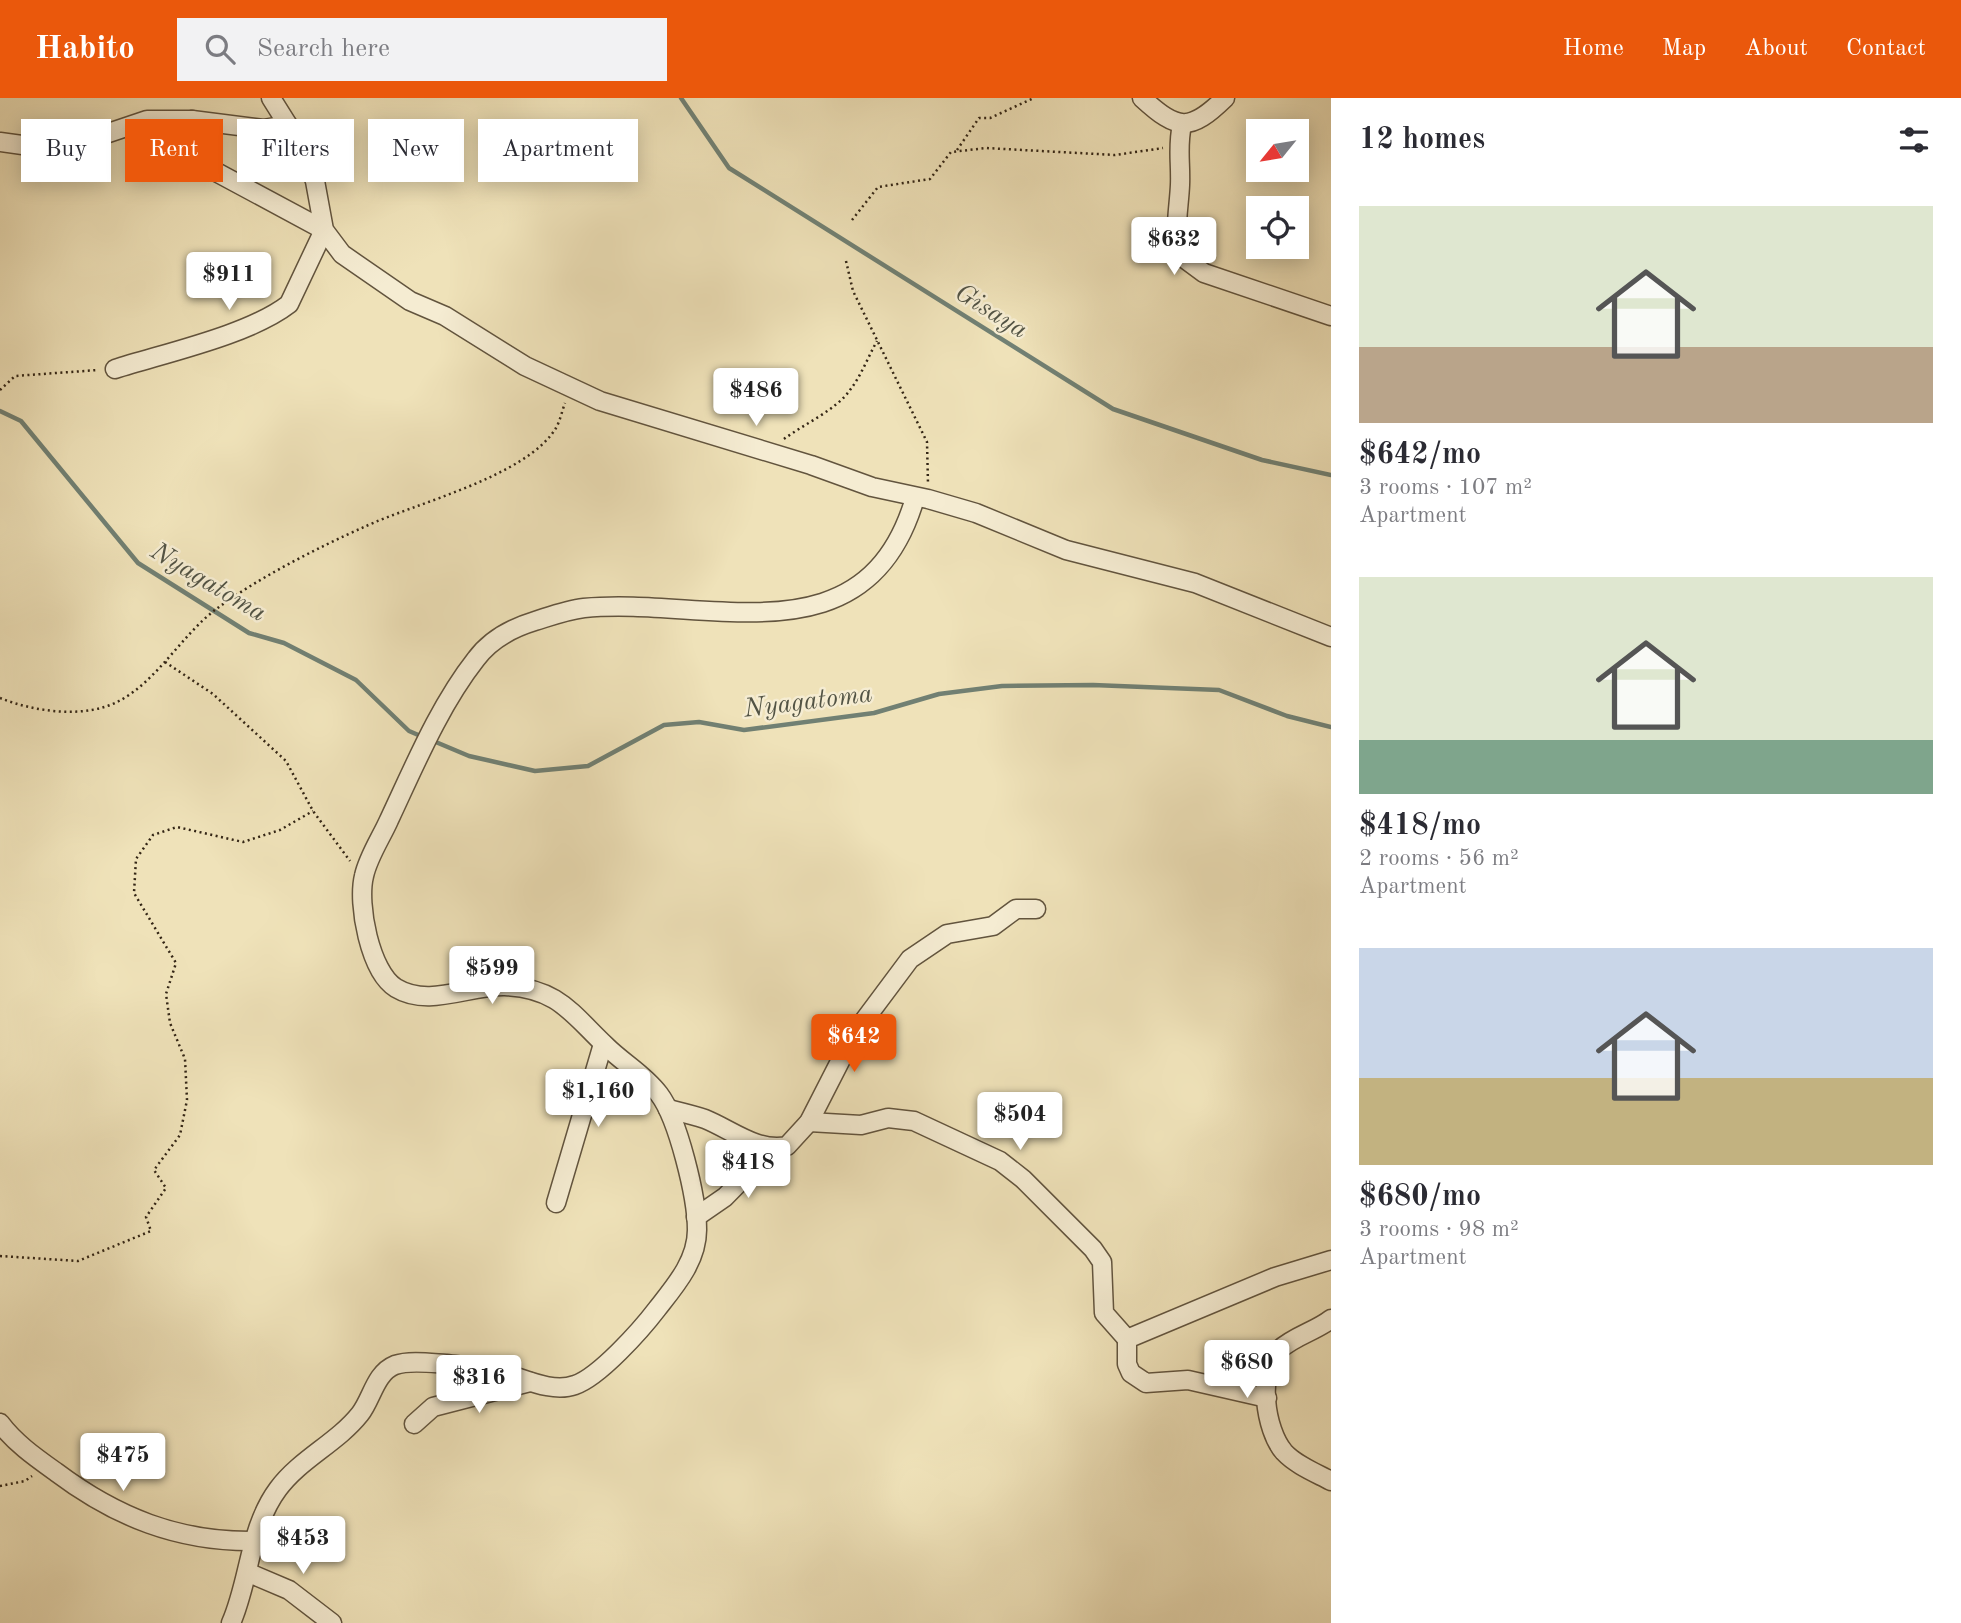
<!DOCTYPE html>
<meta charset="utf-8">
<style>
body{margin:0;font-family:"Old Standard TT",serif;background:#f2f2f3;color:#2b2b33;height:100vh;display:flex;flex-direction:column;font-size:26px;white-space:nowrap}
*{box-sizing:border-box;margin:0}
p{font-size:23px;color:#7c7c81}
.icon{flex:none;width:38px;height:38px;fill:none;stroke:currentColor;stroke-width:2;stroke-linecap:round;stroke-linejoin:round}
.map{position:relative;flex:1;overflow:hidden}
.sheet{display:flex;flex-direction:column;background:#fff;width:630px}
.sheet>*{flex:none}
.hud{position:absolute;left:21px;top:21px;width:665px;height:63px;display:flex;gap:14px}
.needle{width:46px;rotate:240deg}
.fabs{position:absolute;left:1246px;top:21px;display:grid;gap:14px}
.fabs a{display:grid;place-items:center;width:63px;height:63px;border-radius:0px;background:#fff;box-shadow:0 4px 18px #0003;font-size:35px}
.price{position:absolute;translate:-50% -60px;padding:0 16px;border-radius:7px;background:#fff;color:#222;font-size:23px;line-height:46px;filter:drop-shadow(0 2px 4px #0008)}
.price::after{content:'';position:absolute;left:50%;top:42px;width:21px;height:16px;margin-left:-10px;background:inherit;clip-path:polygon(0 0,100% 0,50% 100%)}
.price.active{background:#ea580c;color:#fff}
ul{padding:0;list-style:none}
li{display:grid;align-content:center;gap:14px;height:371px;padding:0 28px}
li span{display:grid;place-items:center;height:217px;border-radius:0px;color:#555}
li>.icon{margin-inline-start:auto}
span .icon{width:126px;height:126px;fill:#fffc;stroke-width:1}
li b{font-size:30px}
h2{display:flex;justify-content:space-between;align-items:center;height:84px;padding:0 28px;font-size:30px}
.pill{padding:0 24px;border-radius:0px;background:#fff;box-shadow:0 4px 18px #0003;font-size:24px;line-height:63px}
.pill.active{background:#ea580c;color:#fff}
header{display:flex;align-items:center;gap:42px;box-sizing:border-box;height:98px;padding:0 35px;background:#ea580c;color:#fff}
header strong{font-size:33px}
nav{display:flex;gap:38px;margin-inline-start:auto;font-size:24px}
.search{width:490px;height:63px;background:#f2f2f3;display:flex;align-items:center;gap:18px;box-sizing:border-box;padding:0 24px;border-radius:0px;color:#7c7c81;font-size:26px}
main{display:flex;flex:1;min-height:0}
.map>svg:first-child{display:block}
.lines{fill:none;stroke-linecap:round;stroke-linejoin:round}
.stream{stroke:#718073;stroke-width:4.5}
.minor-casing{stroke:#62543e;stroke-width:21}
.path{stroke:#332515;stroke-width:2.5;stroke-dasharray:2 3.5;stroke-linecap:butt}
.minor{stroke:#f5ecd2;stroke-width:18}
.labels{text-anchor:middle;stroke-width:5;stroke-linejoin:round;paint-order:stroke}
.water-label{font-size:26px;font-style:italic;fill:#525344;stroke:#f5ecd2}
</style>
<header>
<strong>Habito</strong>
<div class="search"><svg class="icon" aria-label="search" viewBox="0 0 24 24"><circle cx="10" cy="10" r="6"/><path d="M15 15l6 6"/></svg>Search here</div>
<nav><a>Home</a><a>Map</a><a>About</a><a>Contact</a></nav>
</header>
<main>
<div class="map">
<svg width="1331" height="1525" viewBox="0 0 1331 1525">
<rect width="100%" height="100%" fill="#efe2b9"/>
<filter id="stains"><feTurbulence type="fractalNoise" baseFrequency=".00286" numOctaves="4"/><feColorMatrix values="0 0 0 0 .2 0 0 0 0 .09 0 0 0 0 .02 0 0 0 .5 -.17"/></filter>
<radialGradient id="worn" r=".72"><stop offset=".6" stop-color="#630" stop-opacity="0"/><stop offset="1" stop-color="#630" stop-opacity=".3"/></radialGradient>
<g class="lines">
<g class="stream">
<path d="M 681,0 L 729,70 L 1113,311 L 1262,362 L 1331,377"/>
<path d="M 0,313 L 21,323 L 138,465 L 249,535 L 284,545 L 356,582 L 409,633 L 423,639"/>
<path d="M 431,642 L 469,658 L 535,673 L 588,668 L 664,627 L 699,624 L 744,632 L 874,615 L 939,596 L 1002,588 L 1093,587 L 1219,592 L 1287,618 L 1331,629"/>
</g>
<g class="minor-casing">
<g id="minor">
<path d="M 271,0 L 303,51 L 315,83 L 324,132 L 342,156 L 410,203 L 445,218 L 525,268 L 600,303 L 811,367 L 872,389 L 928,401 L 976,415 L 1066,452 L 1195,485 L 1331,539"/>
<path d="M 1142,0 C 1178,33 1190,34 1225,0"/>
<path d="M 1182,27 C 1177,48 1181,66 1180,87 C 1179,111 1173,135 1181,158 L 1204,175 L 1331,218"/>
<path d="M 0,44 L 58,52 L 147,22 L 192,22 L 263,31 L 288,27"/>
<path d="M 115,271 C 165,255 249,237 289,206 L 324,132 L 205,68 L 196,54 L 192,22"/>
<path d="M 668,1011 C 680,1014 693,1017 705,1021 C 732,1032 757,1054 787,1048 L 809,1024 L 854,936 L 910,861 L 947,836 L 993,828 L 1016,811 L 1036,811"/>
<path d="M 809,1024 L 861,1027 L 888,1020 L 914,1023 L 1000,1063 L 1023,1081 L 1093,1151 L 1102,1164 L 1104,1215 L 1127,1241"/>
<path d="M 556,1105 L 603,946"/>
<path d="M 696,1119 L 725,1099 L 773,1050"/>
<path d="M 1331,1221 C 1316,1233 1294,1238 1279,1252 C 1257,1273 1265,1332 1284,1354 C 1296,1367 1316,1375 1331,1383"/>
<path d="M 1267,1300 L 1188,1282 L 1146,1285 L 1131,1275 L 1127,1266 L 1127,1241 L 1275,1179 L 1331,1162"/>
<path d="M 0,1325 C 15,1345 35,1359 56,1374 C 116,1419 178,1444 254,1443"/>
<path d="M 414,1326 L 433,1309 L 530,1284"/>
<path d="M 249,1475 L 289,1492 L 332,1525"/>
<path d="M 231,1525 C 250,1482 249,1430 278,1391 C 300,1361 337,1345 360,1316 C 372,1301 375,1275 395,1267 C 409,1262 431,1265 446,1266 C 462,1268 480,1269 496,1273 C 520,1278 550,1296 575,1287 C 599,1279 641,1232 657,1211 C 675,1188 697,1163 697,1132 C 697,1099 678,1021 659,996 C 644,976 623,965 606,948 C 572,916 558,890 505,888 C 469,887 429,910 396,890 C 370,874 357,806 364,778 C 368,759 381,740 389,722 C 414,669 439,608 476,561 C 490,542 512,530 535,523 C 551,518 567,512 584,510 C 709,498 866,567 915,400"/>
</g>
</g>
<g class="path">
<path d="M 957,52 L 979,20 L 990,20 L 1034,0"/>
<path d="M 852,122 L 878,89 L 930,81 L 951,54 L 986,50 L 1115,57 L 1163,50"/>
<path d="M 846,163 L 853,193 L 927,344 L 928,386"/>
<path d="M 0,292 L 15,278 L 98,272"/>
<path d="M 784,341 C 804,326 836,312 850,292 C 861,278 868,259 877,243"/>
<path d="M 165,564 L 213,596 L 286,663 L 313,713 L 350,763"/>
<path d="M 0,600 C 35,614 85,621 119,603 C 156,584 183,536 215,512 C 256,481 317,450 364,429 C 415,405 526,379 556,330 C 560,323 562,313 565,305"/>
<path d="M 0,1158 L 78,1163 L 151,1133 L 146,1119 L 166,1090 L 154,1072 L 180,1037 L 187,1002 L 185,961 L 170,925 L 166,896 L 176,865 L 134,795 L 136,761 L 153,737 L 177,729 L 243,744 L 280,732 L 313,713"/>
<path d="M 0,1388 L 25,1383 L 32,1378"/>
</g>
<use href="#minor" class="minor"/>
</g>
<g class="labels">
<g class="water-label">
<text transform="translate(992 212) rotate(32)" y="9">Gisaya</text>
<text transform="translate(209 483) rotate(31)" y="9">Nyagatoma</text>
<text transform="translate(808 602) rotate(-7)" y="9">Nyagatoma</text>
</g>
</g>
<rect width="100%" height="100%" filter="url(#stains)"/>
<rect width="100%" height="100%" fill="url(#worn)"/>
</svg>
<div class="fabs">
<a><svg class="needle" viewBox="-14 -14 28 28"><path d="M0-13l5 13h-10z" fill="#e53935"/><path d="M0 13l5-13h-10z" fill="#7c7c81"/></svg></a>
<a><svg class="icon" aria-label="locate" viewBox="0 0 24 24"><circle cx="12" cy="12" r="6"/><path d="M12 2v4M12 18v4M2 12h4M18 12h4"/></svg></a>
</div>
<b class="price" style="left:1174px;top:179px">$632</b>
<b class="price" style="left:229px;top:214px">$911</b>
<b class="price" style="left:756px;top:330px">$486</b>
<b class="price" style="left:492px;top:908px">$599</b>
<b class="price active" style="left:854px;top:976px">$642</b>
<b class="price" style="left:598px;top:1031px">$1,160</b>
<b class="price" style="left:1020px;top:1054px">$504</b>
<b class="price" style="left:748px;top:1102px">$418</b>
<b class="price" style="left:1247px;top:1302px">$680</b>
<b class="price" style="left:479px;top:1317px">$316</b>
<b class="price" style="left:123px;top:1395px">$475</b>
<b class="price" style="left:303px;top:1478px">$453</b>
<div class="hud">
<a class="pill">Buy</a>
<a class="pill active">Rent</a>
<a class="pill">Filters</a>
<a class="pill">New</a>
<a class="pill">Apartment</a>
</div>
</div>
<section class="sheet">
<h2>12 homes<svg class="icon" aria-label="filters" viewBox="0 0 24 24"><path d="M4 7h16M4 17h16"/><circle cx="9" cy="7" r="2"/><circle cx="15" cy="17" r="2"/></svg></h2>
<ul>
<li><span style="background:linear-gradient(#dfe7d0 65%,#b9a48a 0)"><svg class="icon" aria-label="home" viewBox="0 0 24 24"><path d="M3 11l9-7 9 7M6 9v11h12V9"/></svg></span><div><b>$642/mo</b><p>3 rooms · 107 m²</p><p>Apartment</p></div></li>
<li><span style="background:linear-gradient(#dfe7d0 75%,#7fa58c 0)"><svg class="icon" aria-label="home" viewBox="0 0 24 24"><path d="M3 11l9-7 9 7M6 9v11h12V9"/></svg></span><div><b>$418/mo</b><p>2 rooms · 56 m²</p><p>Apartment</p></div></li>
<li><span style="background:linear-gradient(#c9d6e8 60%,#c2b280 0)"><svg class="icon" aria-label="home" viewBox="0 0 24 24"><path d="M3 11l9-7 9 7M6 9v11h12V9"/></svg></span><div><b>$680/mo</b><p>3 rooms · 98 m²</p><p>Apartment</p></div></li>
</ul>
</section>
</main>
